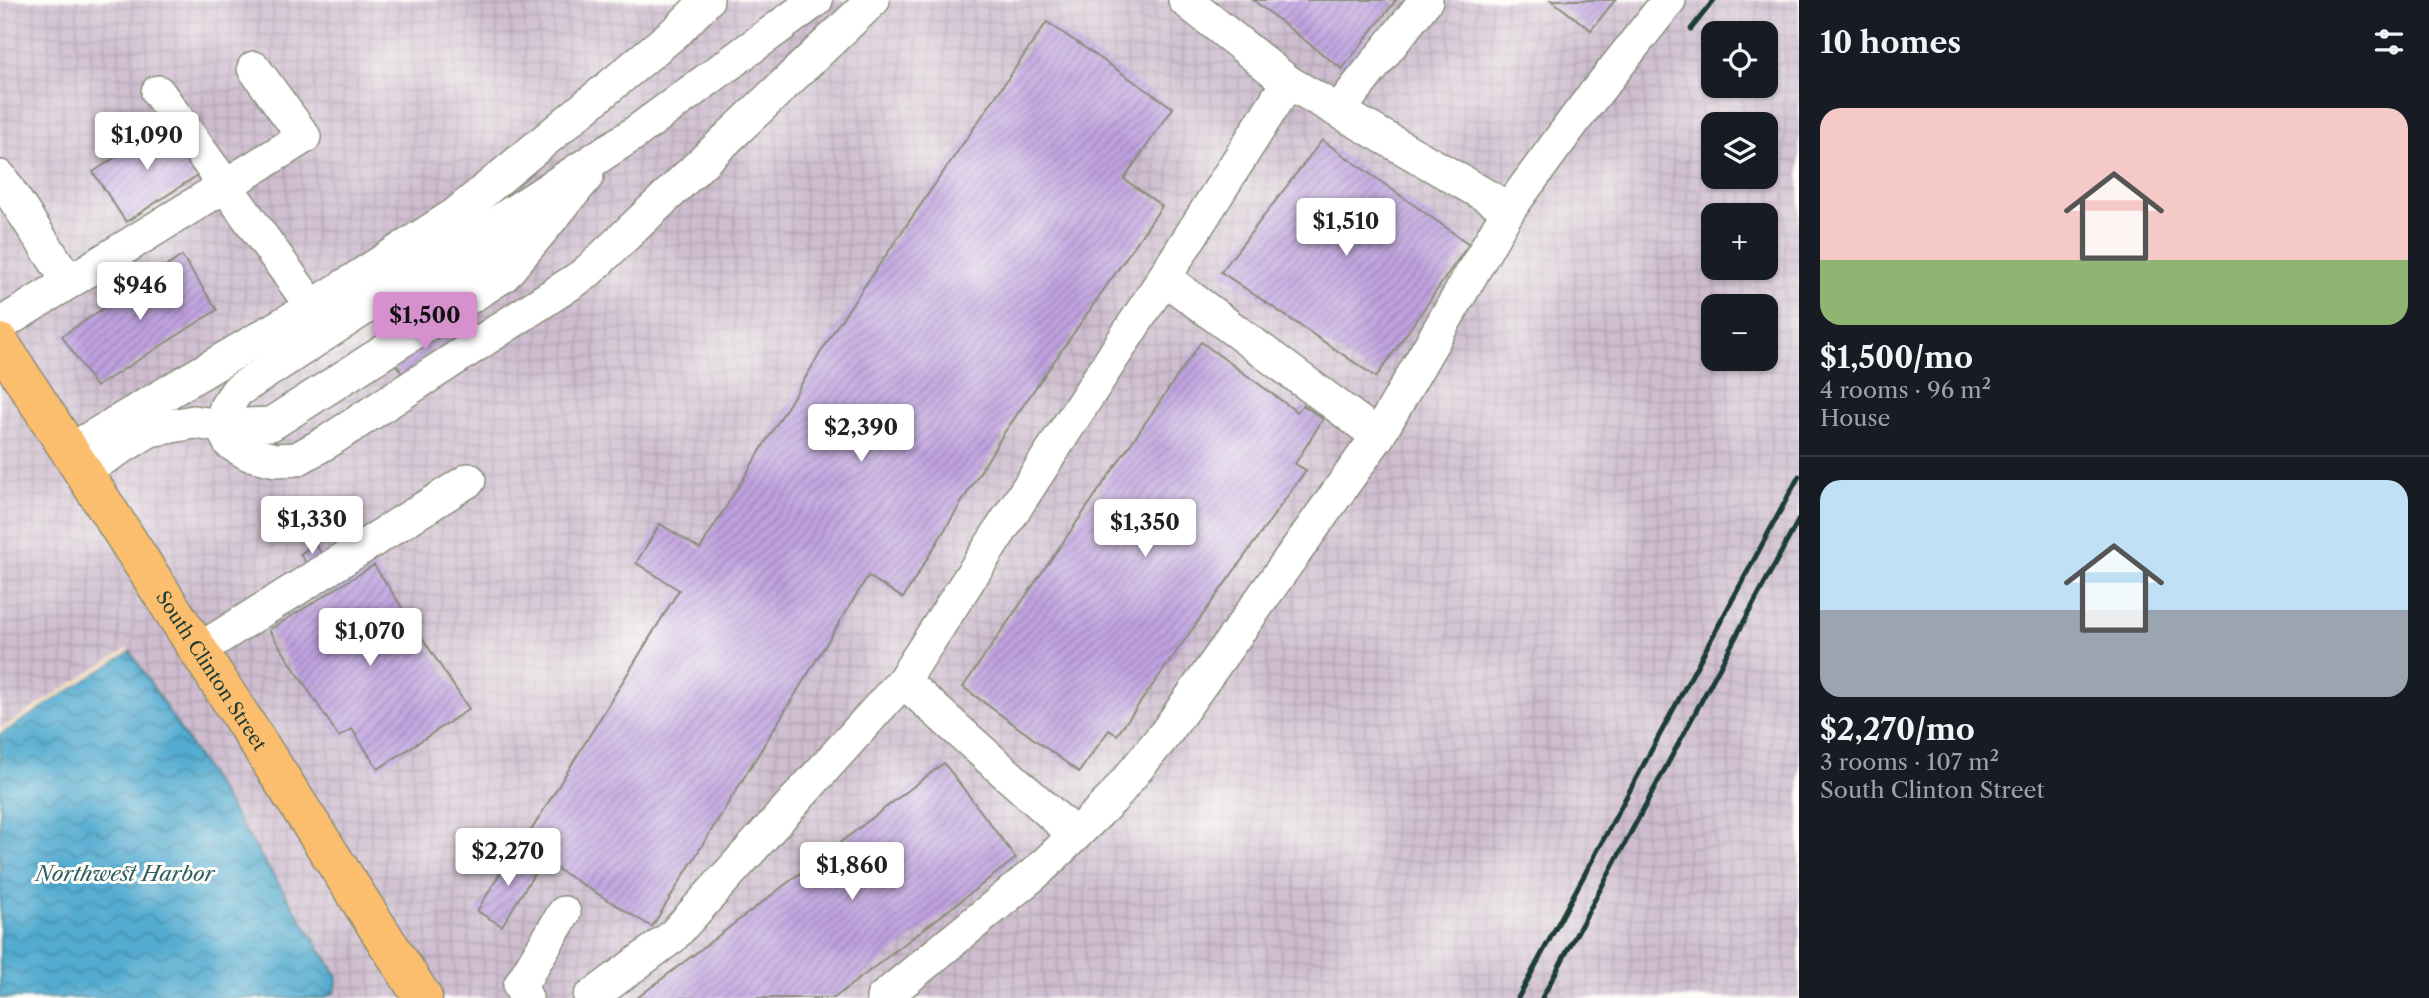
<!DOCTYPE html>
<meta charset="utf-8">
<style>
body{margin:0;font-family:"Libre Caslon Text",serif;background:#20242c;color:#f1f3f6;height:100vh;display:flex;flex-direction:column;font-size:26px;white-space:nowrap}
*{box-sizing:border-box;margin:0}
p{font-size:23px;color:#9ea1a6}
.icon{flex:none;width:38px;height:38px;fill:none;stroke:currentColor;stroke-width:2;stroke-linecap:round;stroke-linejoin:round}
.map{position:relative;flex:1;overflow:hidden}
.panel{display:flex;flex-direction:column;background:#171b24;width:630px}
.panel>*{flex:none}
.fabs{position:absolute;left:1701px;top:21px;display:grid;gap:14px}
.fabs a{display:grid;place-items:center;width:77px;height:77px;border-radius:14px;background:#171b24;box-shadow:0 2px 5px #0004;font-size:35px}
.price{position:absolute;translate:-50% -60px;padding:0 16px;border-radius:7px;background:#fff;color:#222;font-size:23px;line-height:46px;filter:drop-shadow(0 2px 4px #0008)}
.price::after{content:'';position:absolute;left:50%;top:42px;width:21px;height:16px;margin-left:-10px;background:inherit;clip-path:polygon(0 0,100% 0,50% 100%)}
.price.on{background:#d690ce;color:#111}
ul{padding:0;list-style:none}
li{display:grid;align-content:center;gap:14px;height:371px;padding:0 21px}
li+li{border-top:2px solid #363941}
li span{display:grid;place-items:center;height:217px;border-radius:21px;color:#555}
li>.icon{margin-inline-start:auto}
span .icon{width:126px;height:126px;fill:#fffc;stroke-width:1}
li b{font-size:30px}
h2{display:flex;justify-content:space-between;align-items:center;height:84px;padding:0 21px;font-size:30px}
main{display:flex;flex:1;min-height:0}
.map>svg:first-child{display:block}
.industrial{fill:url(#industrial-grid);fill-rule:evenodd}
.water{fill:url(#water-waves);stroke:#387482;stroke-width:2}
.pier{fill:#f3dec2}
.building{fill:url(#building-hatch)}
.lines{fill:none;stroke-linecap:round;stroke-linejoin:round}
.minor-casing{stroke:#898e7b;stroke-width:36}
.major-casing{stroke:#898e7b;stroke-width:41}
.minor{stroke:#fff;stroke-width:33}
.major{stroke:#fbbe6e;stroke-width:38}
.rail{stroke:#1f3d34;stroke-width:5}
.labels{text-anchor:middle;stroke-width:6;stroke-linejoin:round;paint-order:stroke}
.street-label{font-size:19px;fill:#1f3d34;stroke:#fdfcf7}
.water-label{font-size:21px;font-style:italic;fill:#2e5e63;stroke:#fdfcf7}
</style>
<main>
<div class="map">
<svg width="1799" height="998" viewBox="0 0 1799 998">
<defs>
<pattern id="industrial-grid" width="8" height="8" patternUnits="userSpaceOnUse" patternTransform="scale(1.75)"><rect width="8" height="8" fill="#cfbdcf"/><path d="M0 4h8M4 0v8" fill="none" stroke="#b1a3b2"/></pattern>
<pattern id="water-waves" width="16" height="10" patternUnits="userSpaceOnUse" patternTransform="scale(1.75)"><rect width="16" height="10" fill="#52abd0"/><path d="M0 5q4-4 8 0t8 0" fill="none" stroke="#438caa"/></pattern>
<pattern id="building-hatch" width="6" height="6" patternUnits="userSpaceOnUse" patternTransform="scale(1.75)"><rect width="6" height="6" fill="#bfa1df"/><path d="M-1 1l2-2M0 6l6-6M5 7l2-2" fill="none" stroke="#9b84b6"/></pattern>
</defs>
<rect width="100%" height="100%" fill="#fdfcf7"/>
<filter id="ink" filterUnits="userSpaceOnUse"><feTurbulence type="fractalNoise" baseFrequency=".0143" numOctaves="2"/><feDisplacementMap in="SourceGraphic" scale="14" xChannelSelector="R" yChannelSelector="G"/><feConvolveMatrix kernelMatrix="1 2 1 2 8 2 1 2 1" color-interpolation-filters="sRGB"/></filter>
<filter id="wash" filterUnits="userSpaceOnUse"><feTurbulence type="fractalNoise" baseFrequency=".00686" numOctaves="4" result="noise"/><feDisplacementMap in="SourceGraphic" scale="28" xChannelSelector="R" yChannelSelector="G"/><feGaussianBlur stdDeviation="1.57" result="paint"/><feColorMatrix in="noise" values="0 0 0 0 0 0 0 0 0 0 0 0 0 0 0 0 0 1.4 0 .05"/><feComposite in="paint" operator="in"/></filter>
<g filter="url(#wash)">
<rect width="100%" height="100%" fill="#f3dec2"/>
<path class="industrial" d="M 0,0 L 1799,0 L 1799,998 L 324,998 L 335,992 L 129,651 L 0,734 ZM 1713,33 L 1766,33 L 1766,86 L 1713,86 ZM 1713,124 L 1766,124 L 1766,177 L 1713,177 ZM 1713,215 L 1766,215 L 1766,268 L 1713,268 ZM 1713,306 L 1766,306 L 1766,359 L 1713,359 Z"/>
<path class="water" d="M 130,651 L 338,977 L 335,992 L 324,998 L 0,998 L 0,734 Z"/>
<path class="pier" d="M 128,648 L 130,651 L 0,734 L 0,729 Z"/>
<g id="blocks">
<g class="building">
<path d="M 1253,0 L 1396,0 L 1342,69 Z"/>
<path d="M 1551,0 L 1615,0 L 1591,30 Z"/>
<path d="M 1047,22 L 1173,108 L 1124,179 L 1162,206 L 1004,433 L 903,598 L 868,576 L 652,927 L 521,847 L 679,590 L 636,563 L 660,524 L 700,549 L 837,326 Z"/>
<path d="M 167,122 L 201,173 L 126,222 L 93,172 Z"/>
<path d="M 1322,140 L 1469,244 L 1376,377 L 1221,272 Z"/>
<path d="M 182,256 L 217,310 L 96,387 L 62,336 Z"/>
<path d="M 453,326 L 458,334 L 452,338 L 455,344 L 405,378 L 392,358 Z"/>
<path d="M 1201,342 L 1297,412 L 1303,405 L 1323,419 L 1295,464 L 1306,470 L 1117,735 L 1109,730 L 1079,772 L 963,687 Z"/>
<path d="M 315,544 L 324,557 L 309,567 L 300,554 Z"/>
<path d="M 374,565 L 469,709 L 378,769 L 352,729 L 339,737 L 269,630 Z"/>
<path d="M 944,763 L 1016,858 L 834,998 L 637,998 Z"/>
<path d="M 514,851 L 539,866 L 502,926 L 477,911 Z"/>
</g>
</g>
</g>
<g filter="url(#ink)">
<use href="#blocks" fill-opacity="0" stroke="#898e7b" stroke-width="2"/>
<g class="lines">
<g class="minor-casing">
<g id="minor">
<path d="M 816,0 L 632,135 L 237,391 L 226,407 L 221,426 L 230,443 L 249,454 L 276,460 L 297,459 L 327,442 L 585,274 L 873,0"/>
<path d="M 1185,0 L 1288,82 L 1509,209"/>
<path d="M 1288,82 L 1164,278 L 1378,436"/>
<path d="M 158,92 L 326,326"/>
<path d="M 1338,111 L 1426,0"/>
<path d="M 0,177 L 69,282 L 304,137 L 254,68"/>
<path d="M 402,310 L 484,260 L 517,223"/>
<path d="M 0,325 L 69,282"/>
<path d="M 69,451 L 312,307 L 455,215 L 679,29 L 707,0"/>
<path d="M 83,471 L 150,430 L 194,422 L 221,426 L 271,424 L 504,275 L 587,176"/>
<path d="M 199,650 L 469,480"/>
<path d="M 1075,835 L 903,681 L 1164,278"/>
<path d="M 526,998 L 520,986 L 564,913"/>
<path d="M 590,998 L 672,937 L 903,681"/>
<path d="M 883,998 L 1039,870 L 1112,799 L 1165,734 L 1378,436 L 1509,209 L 1579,114 L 1669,0"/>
</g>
</g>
<g class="major-casing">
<g id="major">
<path id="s1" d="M 0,343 L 423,998"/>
</g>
</g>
<use href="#minor" class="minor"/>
<use href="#major" class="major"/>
<g class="rail">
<path d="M 1691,29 L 1714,0"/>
<path d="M 1518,998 L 1799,476"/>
<path d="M 1542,998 L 1799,519"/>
</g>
</g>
</g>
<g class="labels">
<g class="street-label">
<text dy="7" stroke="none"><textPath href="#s1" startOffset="390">South Clinton Street</textPath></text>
</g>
<g class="water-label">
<text x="125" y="881">Northwest Harbor</text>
</g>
</g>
</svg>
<div class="fabs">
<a><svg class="icon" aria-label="locate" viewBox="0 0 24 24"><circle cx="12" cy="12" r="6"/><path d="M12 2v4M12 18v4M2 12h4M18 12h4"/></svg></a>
<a><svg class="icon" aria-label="layers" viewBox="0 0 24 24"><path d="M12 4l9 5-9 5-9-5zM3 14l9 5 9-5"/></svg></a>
<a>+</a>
<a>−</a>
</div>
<b class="price" style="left:147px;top:172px">$1,090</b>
<b class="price" style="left:1346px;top:258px">$1,510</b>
<b class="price" style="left:140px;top:322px">$946</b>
<b class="price on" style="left:425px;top:352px">$1,500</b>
<b class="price" style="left:861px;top:464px">$2,390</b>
<b class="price" style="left:312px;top:556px">$1,330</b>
<b class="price" style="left:1145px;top:559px">$1,350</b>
<b class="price" style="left:370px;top:668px">$1,070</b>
<b class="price" style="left:508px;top:888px">$2,270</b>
<b class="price" style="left:852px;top:902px">$1,860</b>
</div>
<section class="panel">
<h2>10 homes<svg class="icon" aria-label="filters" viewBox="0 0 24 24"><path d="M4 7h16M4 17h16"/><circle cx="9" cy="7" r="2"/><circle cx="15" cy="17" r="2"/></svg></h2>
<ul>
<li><span style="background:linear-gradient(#f6c9c9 70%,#8fb573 0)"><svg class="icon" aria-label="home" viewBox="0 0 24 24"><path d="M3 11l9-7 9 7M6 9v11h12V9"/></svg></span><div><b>$1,500/mo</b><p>4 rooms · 96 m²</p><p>House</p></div></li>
<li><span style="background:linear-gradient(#bfe0f5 60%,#9aa5b1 0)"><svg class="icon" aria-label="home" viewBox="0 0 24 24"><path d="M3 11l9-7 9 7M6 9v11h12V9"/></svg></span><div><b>$2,270/mo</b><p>3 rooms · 107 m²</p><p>South Clinton Street</p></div></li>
</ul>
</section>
</main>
